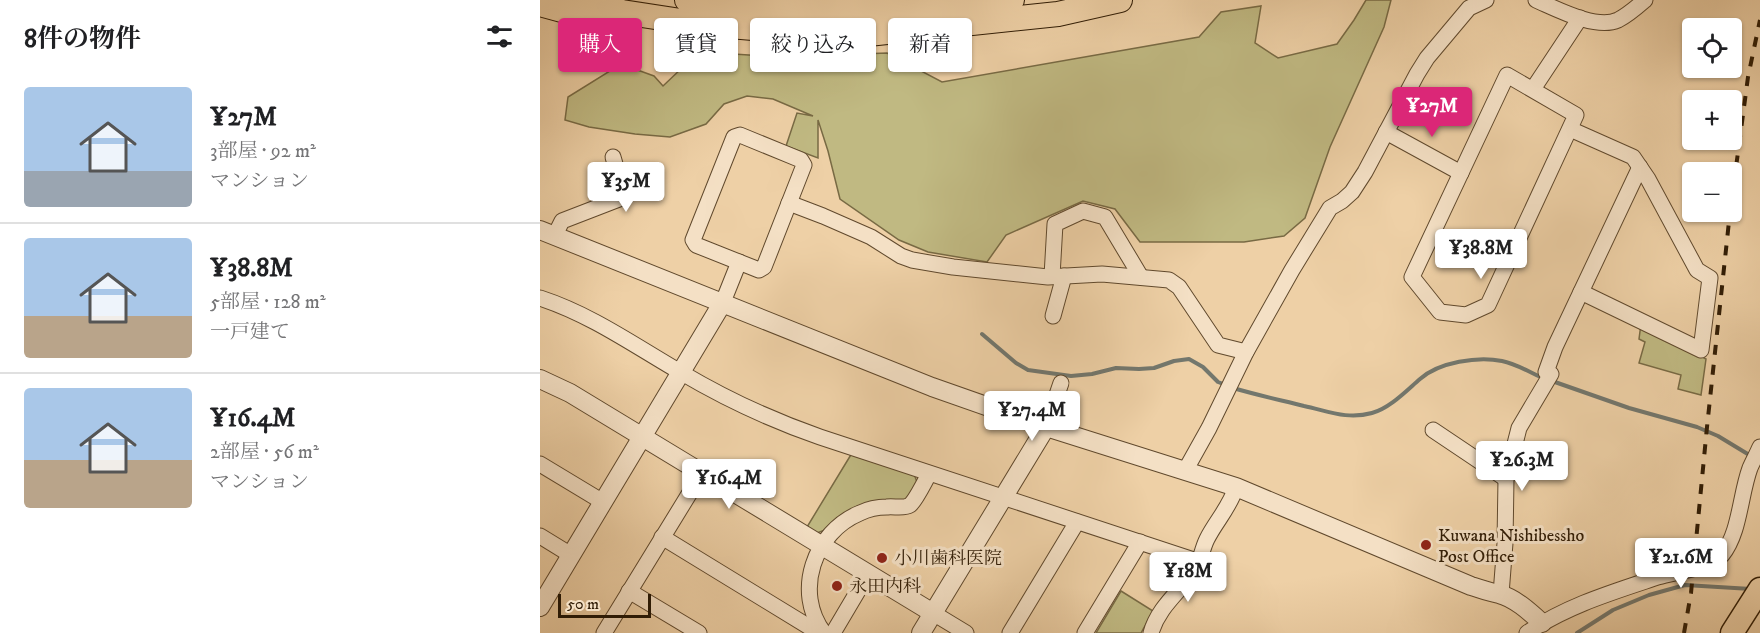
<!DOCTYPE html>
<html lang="ja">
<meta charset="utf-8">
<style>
body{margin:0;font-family:"IM FELL DW Pica","Noto Serif JP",serif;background:#f6f6f6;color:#202124;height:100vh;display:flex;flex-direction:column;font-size:22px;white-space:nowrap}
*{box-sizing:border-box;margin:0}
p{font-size:20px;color:#757577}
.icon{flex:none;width:33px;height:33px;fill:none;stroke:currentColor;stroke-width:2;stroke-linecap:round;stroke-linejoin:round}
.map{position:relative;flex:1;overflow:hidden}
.details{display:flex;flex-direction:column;background:#fff;width:540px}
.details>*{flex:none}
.banner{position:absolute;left:18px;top:18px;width:570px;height:54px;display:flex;gap:12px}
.tools{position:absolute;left:1142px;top:18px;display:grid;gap:12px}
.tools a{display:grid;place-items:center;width:60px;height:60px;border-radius:6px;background:#fff;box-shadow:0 2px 4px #0004;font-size:30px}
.scale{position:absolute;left:18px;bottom:15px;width:93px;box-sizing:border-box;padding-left:6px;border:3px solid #301c05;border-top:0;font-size:16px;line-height:21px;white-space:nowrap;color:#301c05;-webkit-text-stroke:4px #f4e0c5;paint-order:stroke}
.price{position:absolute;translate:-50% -51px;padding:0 14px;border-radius:6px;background:#fff;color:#222;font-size:20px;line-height:39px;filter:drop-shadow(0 2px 3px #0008)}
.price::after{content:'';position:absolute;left:50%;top:36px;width:18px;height:14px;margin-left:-9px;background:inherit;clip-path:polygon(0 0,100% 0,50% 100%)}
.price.current{background:#db2777;color:#fff}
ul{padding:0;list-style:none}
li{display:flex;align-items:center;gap:18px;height:150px;padding:0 24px}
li+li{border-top:2px solid #e0e0e0}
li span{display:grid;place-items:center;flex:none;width:168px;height:120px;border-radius:6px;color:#555}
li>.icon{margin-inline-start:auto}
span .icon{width:72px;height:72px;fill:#fffc;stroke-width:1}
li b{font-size:26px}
h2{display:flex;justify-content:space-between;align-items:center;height:72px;padding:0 24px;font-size:26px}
.chip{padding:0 21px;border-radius:6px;background:#fff;box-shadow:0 2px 4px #0004;font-size:21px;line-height:54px}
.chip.current{background:#db2777;color:#fff}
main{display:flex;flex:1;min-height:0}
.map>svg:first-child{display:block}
.green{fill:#c0b982;stroke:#786a44;stroke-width:1.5}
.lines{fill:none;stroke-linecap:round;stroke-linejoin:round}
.stream{stroke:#73776d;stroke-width:4}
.minor-casing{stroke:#60492d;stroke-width:17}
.tertiary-casing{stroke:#60492d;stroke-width:20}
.primary-casing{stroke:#301c05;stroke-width:25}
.trunk-casing{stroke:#301c05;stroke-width:26}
.minor{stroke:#f4e0c5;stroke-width:15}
.tertiary{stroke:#f4e0c5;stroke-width:18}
.primary{stroke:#eed0a6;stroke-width:22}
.trunk{stroke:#eed0a6;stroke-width:24}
.rail{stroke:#301c05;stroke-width:4;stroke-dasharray:10 10;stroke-linecap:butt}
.poi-dot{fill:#8f2418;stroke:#f4e0c5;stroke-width:2}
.labels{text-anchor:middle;stroke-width:6;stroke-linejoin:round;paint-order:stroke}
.poi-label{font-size:18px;fill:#301c05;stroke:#f4e0c5;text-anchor:start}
</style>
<main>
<section class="details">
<h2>8件の物件<svg class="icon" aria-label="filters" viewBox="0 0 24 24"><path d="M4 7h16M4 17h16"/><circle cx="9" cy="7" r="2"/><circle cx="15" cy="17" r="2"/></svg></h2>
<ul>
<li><span style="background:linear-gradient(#a9c7e8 70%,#9aa5b1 0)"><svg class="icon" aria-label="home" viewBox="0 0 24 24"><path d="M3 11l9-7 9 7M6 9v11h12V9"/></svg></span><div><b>¥27M</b><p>3部屋 · 92 m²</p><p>マンション</p></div></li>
<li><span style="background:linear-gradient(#a9c7e8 65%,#b9a48a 0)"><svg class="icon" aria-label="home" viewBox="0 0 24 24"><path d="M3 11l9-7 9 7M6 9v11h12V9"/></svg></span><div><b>¥38.8M</b><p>5部屋 · 128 m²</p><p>一戸建て</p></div></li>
<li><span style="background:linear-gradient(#a9c7e8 60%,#b9a48a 0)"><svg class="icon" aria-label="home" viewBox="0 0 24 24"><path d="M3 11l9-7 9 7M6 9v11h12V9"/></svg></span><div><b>¥16.4M</b><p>2部屋 · 56 m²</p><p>マンション</p></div></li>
</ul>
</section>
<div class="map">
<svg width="1220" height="633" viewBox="0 0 1220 633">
<rect width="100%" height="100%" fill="#eed0a6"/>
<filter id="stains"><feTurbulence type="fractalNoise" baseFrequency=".00333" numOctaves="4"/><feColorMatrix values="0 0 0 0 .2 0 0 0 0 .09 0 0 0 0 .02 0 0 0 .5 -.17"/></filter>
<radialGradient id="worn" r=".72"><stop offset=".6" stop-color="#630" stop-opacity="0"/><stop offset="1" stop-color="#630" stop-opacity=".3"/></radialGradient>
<g class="green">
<path d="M 826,0 L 851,0 L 844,27 L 790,147 L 765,218 L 744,236 L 704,242 L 600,242 L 575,209 L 543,201 L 466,235 L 447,262 L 388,252 L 359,240 L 300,199 L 288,151 L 278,120 L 278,158 L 246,146 L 257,113 L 273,116 L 233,99 L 207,96 L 184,104 L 166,124 L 130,137 L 95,134 L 49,127 L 25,120 L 28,97 L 81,64 L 114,76 L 123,86 L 144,66 L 163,52 L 241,57 L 347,53 L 402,82 L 659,37 L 681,12 L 721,6 L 715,43 L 738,58 L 797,44 L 814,20 Z"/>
<path d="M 1101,324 L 1166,359 L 1161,395 L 1138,389 L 1141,375 L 1099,363 L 1105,342 L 1099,339 Z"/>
<path d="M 312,453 L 374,474 L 377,482 L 367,499 L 285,530 L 277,533 L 267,527 Z"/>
<path d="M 581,591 L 613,611 L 601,633 L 556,633 Z"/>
</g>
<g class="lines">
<g class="stream">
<path d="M 442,334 L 476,363 L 488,370 L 531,376 L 552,374 L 576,368 L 599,369 L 614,368 L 634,361 L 649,359 L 663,367 L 678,382 L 686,385"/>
<path d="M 1012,381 L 1089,408 L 1157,427 L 1178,436 L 1211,456"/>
<path d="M 693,388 C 717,395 740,400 764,406 C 788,411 807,420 832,413 C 850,408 866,391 880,379 C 899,362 938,356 962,361 C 977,364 991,373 1005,379"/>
<path d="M 1037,633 L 1073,610 L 1109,595 L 1145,585 L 1211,589"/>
</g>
<g class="minor-casing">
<g id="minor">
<path d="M 996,0 C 1017,9 1056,30 1078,20 C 1088,15 1097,7 1105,0"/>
<path d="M 967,75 L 1036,115 L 948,305 L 926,315 L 900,312 L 872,277 Z"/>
<path d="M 993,89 L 1040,18"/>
<path d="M 1030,129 L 1093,157 L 1108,179 L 1157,270 L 1170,278 L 1161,350 L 1041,292"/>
<path d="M 846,132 L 921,173"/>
<path d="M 200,135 L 261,160 L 264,165 L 224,267 L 219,270 L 156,245 L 153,240 L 194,137 Z"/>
<path d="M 249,203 L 283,216 L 331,237 L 361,256 L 372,260 L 413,267 L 508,277 L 562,274 L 629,280 L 639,287 L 678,345 L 706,352"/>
<path d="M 15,235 L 22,221 L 79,199 L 82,188 L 73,157"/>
<path d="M 512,276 L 515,224 L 543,211 L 565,217 L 601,277"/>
<path d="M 0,298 C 52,315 95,346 142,373 C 186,399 231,420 280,437 L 660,562"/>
<path d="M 183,302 L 199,262"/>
<path d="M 513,316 L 524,276"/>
<path d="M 1006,372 L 1015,347 L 1100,167"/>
<path d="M 506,427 L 521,383"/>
<path d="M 893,430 L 966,479"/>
<path d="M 0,464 L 63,502"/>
<path d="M 645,471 L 669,428 L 706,352 L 752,270 L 790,208 L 802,201 L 812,192 L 825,172 L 877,74 L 887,58 L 929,8 L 946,0"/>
<path d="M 0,536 L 31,555"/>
<path d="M 122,537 L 279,633"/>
<path d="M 89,591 L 159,633"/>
<path d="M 961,594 L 965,543 L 966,479 L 979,428 L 1011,374"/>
<path d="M 393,613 L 426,633"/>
<path d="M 64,633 L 162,473"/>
<path d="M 284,633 C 253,592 274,532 320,513 C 328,509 338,507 347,507 C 354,506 364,509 370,505 C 376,500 385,481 389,474"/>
<path d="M 293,633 L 328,574"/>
<path d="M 470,633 L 537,522"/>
<path d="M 545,633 L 600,542"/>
<path d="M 611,633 C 618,608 638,593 653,573 C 661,563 661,551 667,539 C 676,521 690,507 696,487"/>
<path d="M 987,633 C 1026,606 1073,592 1118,577 C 1134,572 1171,568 1182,555 C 1200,533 1200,495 1210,468 C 1213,461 1217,454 1220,447"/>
</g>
</g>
<g class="tertiary-casing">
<g id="tertiary">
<path d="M 0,230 L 392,387 L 506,427 L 696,487 L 931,586 C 941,589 949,592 959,594 C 975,598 990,612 1002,623"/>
<path d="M 0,379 L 30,393 L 393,613"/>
<path d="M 0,607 L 183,302"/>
<path d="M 381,633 L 506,427"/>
</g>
</g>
<g class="primary-casing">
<path id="primary" d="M 1192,633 L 1220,589"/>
</g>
<g class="trunk-casing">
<g id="trunk">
<path d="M 35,0 L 82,12 L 154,23 L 237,30 L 328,34 L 518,14 L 580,0"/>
<path d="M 147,0 L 196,8 L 275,11 L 351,11 L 472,0"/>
<path d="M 0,4 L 51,18"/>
</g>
</g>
<use href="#minor" class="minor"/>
<use href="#tertiary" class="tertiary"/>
<use href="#primary" class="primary"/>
<use href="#trunk" class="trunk"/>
<g class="rail">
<path d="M 1191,205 L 1208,77 L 1220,20"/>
<path d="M 1144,633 L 1151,593 L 1167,427 L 1190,212"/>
</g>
</g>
<g class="poi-dot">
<circle cx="886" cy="545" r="6"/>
<circle cx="342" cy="558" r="6"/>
<circle cx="297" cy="586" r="6"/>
</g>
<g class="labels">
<g class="poi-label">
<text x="898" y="541">Kuwana Nishibessho<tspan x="898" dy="21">Post Office</tspan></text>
<text x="354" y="564">小川歯科医院</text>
<text x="309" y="592">永田内科</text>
</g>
</g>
<rect width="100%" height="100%" filter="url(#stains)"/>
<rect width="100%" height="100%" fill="url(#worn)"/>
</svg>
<div class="tools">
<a><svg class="icon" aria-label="locate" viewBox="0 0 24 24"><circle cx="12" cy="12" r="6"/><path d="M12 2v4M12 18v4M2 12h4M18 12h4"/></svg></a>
<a>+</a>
<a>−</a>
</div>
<div class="scale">50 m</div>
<b class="price current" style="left:892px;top:138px">¥27M</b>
<b class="price" style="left:86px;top:213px">¥35M</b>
<b class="price" style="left:941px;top:280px">¥38.8M</b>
<b class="price" style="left:492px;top:442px">¥27.4M</b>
<b class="price" style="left:982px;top:492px">¥26.3M</b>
<b class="price" style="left:189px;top:510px">¥16.4M</b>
<b class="price" style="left:1141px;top:589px">¥21.6M</b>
<b class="price" style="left:648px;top:603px">¥18M</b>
<div class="banner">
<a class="chip current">購入</a>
<a class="chip">賃貸</a>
<a class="chip">絞り込み</a>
<a class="chip">新着</a>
</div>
</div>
</main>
